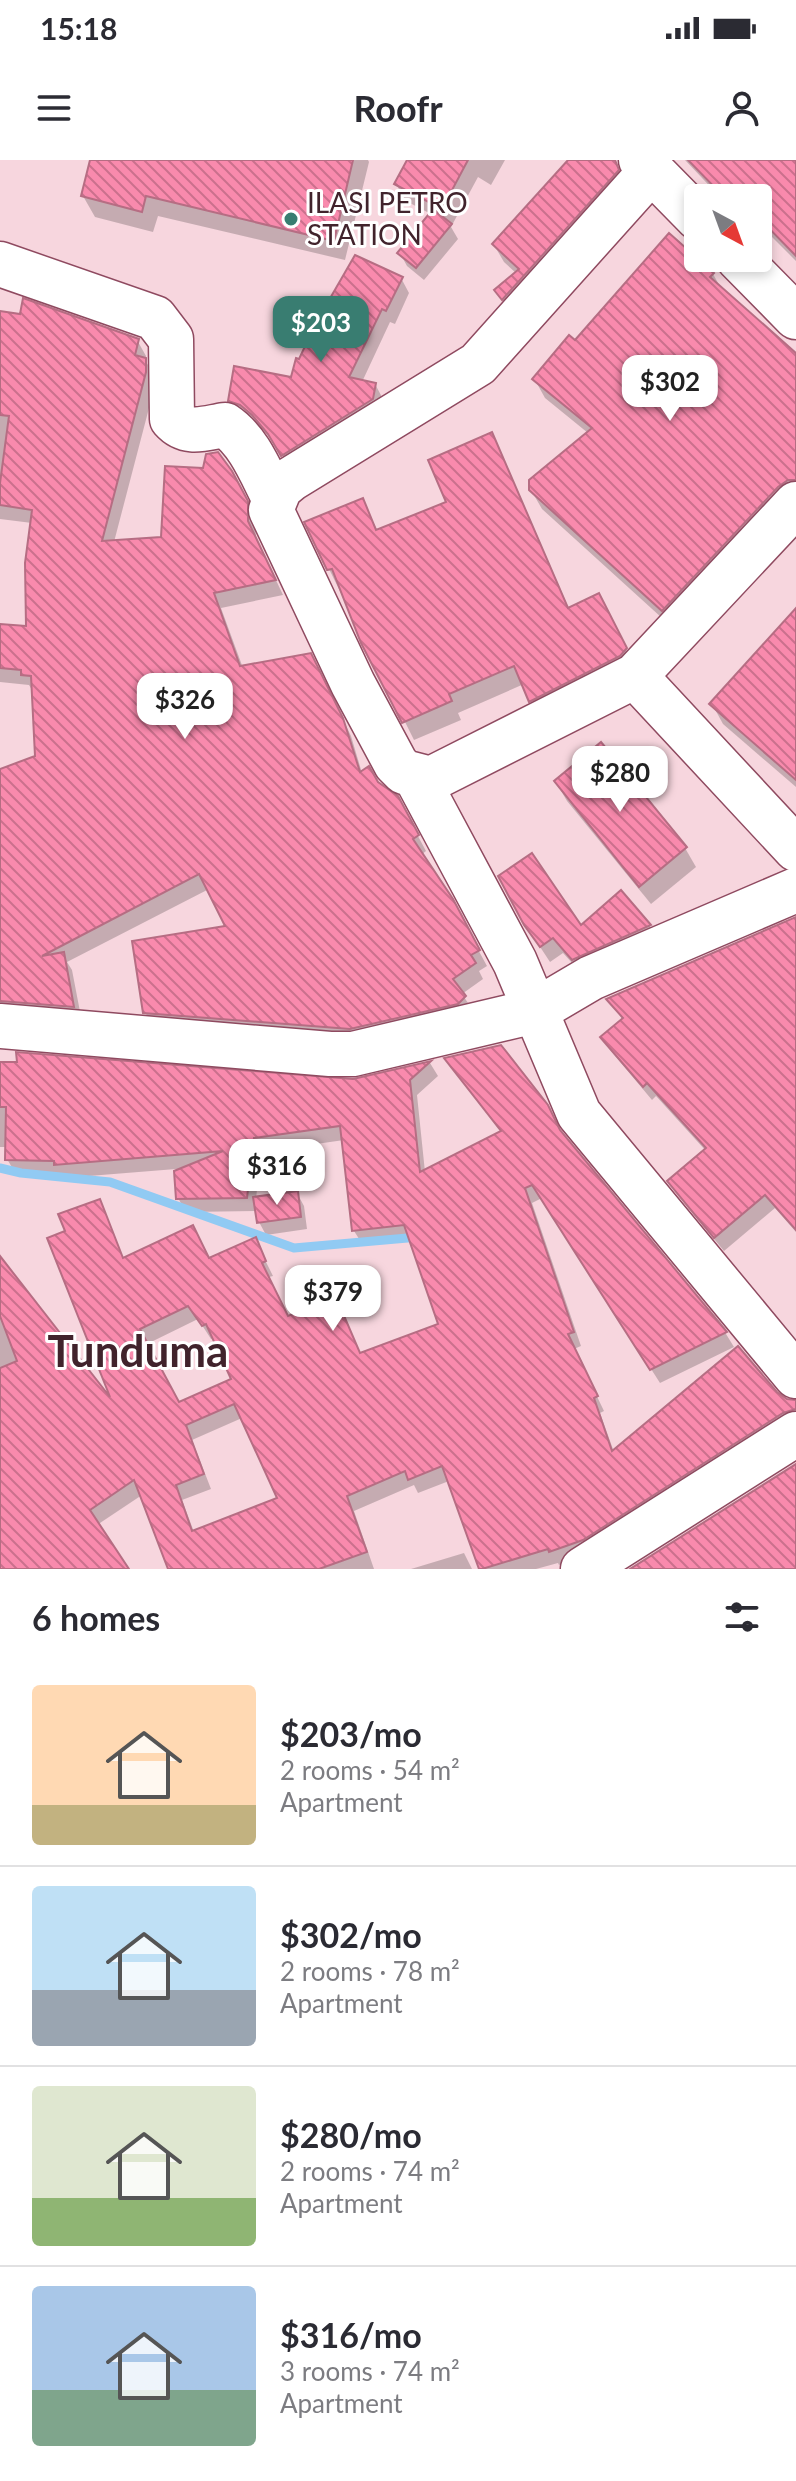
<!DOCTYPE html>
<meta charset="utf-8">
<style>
body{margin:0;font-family:Lato,sans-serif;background:#f7f7f7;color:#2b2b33;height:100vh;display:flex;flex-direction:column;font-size:30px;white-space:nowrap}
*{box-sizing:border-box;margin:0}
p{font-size:26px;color:#7c7c81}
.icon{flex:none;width:44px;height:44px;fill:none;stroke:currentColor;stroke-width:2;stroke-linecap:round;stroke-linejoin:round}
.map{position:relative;height:1409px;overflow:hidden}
.side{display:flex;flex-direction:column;background:#fff;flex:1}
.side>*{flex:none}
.needle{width:52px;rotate:139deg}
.buttons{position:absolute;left:684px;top:24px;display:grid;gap:16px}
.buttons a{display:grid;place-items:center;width:88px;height:88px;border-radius:8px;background:#fff;box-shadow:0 4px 12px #0003;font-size:40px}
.price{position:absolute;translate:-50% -68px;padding:0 18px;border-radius:16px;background:#fff;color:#222;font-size:26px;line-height:52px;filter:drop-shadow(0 2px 4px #0008)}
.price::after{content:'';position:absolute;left:50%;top:48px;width:24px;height:18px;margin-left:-12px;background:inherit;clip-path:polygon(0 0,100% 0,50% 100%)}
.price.current{background:#397d71;color:#fff}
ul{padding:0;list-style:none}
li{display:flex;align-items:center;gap:24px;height:200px;padding:0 32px}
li+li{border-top:2px solid #e1e1e2}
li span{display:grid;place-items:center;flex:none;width:224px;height:160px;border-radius:8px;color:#555}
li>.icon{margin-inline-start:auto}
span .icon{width:96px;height:96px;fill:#fffc;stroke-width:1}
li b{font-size:34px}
h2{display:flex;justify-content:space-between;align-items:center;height:96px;padding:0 32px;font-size:34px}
.status{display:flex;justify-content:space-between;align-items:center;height:56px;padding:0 40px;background:#fff;direction:ltr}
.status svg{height:22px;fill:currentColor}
header{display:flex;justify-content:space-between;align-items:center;height:104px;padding:0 32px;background:#fff;font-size:36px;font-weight:700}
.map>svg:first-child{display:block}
.shadow{fill:#0003;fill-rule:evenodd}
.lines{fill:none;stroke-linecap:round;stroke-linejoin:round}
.stream{stroke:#91caf3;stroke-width:9}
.building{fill:url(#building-back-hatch);stroke:#b66d83;stroke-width:2;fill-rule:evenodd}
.minor-casing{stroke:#8f4a60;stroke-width:47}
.minor{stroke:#fff;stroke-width:44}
.poi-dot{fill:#397d71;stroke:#fff;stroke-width:3}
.labels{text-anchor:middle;stroke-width:6;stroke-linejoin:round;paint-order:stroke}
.poi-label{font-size:28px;fill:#41232c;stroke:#fff;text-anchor:start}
.town-label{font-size:44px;font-weight:bold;fill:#41232c;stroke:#fff}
</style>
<div class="status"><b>15:18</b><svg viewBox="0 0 49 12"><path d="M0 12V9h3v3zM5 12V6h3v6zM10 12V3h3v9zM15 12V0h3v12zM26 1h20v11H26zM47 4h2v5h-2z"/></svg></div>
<header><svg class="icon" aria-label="menu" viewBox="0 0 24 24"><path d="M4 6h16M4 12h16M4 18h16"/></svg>Roofr<svg class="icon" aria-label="person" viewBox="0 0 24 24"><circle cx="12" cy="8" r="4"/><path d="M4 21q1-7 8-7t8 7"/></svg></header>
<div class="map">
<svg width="796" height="1409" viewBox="0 0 796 1409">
<defs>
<pattern id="building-back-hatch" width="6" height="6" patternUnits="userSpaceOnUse" patternTransform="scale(2)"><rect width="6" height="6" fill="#f98aad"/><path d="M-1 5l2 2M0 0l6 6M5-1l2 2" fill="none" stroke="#cb708d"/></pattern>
</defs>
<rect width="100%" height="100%" fill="#f7d6de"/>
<g class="shadow">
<path d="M 92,0 L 368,0 L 369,2 L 345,100 L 158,56 L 153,72 L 95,57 L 83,36 Z"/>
<path d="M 408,0 L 505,0 L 491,25 L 478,17 L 451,67 L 458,79 L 424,120 L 407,106 L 400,93 L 431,54 L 406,41 L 396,24 Z"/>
<path d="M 571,0 L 612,0 L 626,21 L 507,148 L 496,131 L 517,114 L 504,102 L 494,85 Z"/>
<path d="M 685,0 L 796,0 L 796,101 L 758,63 L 758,38 L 721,38 Z"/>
<path d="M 713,114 L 722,130 L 796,196 L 796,340 L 673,468 L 542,349 L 531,330 L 588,273 L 545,238 L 535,220 L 575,183 Z"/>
<path d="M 401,118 L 409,133 L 395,164 L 390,162 L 362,222 L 375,224 L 383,239 L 291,309 L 278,288 L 262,269 L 250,259 L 238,255 L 230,240 L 293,219 Z"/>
<path d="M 0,153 L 137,180 L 146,196 L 145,200 L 154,215 L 154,229 L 114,382 L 163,379 L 240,329 L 255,359 L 256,378 L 283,435 L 221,448 L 243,508 L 319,510 L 351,576 L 362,613 L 377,623 L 406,654 L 426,691 L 421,695 L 451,740 L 487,806 L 479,811 L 483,819 L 462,834 L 474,852 L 360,884 L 154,868 L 145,852 L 228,767 L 209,729 L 67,802 L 72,810 L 82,862 L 0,858 L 0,611 L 38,598 L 32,530 L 29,525 L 0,522 L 0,466 L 28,468 L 32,363 L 0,359 Z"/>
<path d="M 491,274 L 501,292 L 569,449 L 608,453 L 635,508 L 541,559 L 524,524 L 458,553 L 461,560 L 414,580 L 329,409 L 362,341 L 378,371 L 449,343 Z"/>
<path d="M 796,452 L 796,627 L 723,564 L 712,544 Z"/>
<path d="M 601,585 L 685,688 L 696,707 L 651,744 L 567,641 L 556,622 Z"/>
<path d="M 621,733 L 650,766 L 659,782 L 583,815 L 563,793 L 550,802 L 525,764 L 580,768 Z"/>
<path d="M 796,759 L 796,1072 L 775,1048 L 724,1091 L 678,1035 L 669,1021 L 706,991 L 656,936 L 652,940 L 611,891 L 603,877 L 623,860 L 609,840 Z"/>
<path d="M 447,900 L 562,976 L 726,1174 L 734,1187 L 660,1223 L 542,1038 L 532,1043 L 581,1186 L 574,1189 L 604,1251 L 600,1253 L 614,1292 L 775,1233 L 786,1241 L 796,1242 L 796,1265 L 591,1394 L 559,1405 L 558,1403 L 536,1409 L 481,1409 L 449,1321 L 418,1333 L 414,1325 L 354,1351 L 374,1409 L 171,1409 L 142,1335 L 97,1365 L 126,1409 L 0,1409 L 0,1099 L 113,1246 L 50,1079 L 67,1073 L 99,1041 L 124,1100 L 209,1100 L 255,1080 L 273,1116 L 269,1117 L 289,1159 L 335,1139 L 361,1195 L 441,1165 L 411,1079 L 363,1085 L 354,1071 L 344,980 L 261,992 L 256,1039 L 297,1033 L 304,1046 L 307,1069 L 266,1075 L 259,1062 L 257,1051 L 186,1052 L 178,1038 L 176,1009 L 64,1018 L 62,1015 L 16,1014 L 7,999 L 8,987 L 0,987 L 0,904 L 353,921 L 430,903 L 438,916 L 417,935 L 425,1012 L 502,973 ZM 198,1159 L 211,1179 L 214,1178 L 234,1220 L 179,1244 L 147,1184 ZM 242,1258 L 280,1339 L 194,1372 L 182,1340 L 211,1329 L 192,1280 Z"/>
<path d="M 464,1393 L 472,1409 L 411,1409 Z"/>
</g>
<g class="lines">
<path class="stream" d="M 0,1008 L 21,1013 L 110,1022 L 294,1088 L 419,1077"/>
</g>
<g class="building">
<path d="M 90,0 L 353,0 L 334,81 L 146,36 L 142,52 L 81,36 Z"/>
<path d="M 407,0 L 468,0 L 442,49 L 394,24 Z"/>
<path d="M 568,0 L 615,0 L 619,10 L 502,140 L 494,130 L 519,109 L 492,84 Z"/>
<path d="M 688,0 L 796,0 L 796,96 L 758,57 L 758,38 L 725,38 Z"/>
<path d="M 433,49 L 452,64 L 416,108 L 397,93 Z"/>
<path d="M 669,73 L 714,113 L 710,117 L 796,193 L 796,320 L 788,320 L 778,327 L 662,451 L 529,330 L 529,320 L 592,268 L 532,219 L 569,175 L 575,180 Z"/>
<path d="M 355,95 L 403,117 L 386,151 L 382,149 L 349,217 L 376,223 L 373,239 L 281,296 L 268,274 L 252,255 L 240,245 L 228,241 L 234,206 L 291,217 L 296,198 L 299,199 L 317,161 Z"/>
<path d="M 23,138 L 139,179 L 135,195 L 146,198 L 146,212 L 102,381 L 161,377 L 165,306 L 203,308 L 206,294 L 218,292 L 232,311 L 248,341 L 248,361 L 276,420 L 214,433 L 240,506 L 311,493 L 343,558 L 360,612 L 369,606 L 378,622 L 398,636 L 419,675 L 413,679 L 453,739 L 480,790 L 471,795 L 476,803 L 453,819 L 466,836 L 458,844 L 350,869 L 143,853 L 132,781 L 225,766 L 199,714 L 42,796 L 64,792 L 74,847 L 0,841 L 0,609 L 35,596 L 31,516 L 21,515 L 21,510 L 0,508 L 0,464 L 26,466 L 25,403 L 32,350 L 0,345 L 0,323 L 9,256 L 0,255 L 0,151 L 20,154 Z"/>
<path d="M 492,272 L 568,448 L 599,433 L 627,488 L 620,496 L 529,542 L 514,506 L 449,534 L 452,541 L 402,563 L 361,483 L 332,409 L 327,410 L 304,362 L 363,338 L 376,370 L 446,342 L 428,300 Z"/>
<path d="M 796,448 L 796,620 L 709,544 Z"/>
<path d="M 601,582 L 687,687 L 639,727 L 554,621 Z"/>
<path d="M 532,693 L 581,765 L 621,730 L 651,765 L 572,800 L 553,778 L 540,787 L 524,765 L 498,716 Z"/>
<path d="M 796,757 L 796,1070 L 765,1035 L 714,1078 L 667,1021 L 706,988 L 647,923 L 643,927 L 600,877 L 623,858 L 606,839 Z"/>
<path d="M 501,885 L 548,945 L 560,970 L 727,1172 L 650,1210 L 532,1025 L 525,1028 L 574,1172 L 568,1174 L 598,1236 L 594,1238 L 612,1291 L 738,1186 L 777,1232 L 787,1239 L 796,1240 L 796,1249 L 783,1253 L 583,1380 L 549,1392 L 548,1389 L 482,1409 L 479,1409 L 442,1306 L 408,1320 L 405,1311 L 347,1336 L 367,1392 L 319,1409 L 168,1409 L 134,1320 L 90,1350 L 129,1409 L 0,1409 L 0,1208 L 17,1201 L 0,1156 L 0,1096 L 110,1237 L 47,1078 L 65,1071 L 58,1054 L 100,1039 L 123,1098 L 193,1065 L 209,1098 L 256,1077 L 266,1101 L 262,1103 L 288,1156 L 336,1137 L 360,1193 L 438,1164 L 404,1065 L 352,1071 L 340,966 L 254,978 L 247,1038 L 176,1039 L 174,1011 L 223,991 L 54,1005 L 54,1001 L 5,1000 L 6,947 L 0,947 L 0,902 L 17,902 L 16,892 L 353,919 L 431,901 L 410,920 L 420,1012 L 501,971 L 444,898 ZM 188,1146 L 202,1166 L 206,1164 L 231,1219 L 179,1242 L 140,1169 ZM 234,1244 L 277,1338 L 192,1371 L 176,1325 L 204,1314 L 186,1265 Z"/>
<path d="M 298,1031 L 301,1057 L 257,1063 L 253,1037 Z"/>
<path d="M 796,1304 L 796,1409 L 630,1409 Z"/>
</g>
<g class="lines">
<g class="minor-casing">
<g id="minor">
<path d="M 641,0 L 698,58"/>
<path d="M 651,11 L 478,204 L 291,319 L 280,328 L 271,350 L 353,524 L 396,604 L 404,612 L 431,619 L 635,516 L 796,344"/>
<path d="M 738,98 L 796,157"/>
<path d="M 0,104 L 155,158 L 171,179 L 172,259 C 187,276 205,268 225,265 C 249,281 261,313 274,338"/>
<path d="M 635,516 L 796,689"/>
<path d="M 416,617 L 515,802 L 579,954 L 796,1216"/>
<path d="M 0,866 L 330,894 L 353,894 L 535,851 L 591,818 L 796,730"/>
<path d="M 583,1409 L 796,1274"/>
</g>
</g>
<use href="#minor" class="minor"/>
</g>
<circle class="poi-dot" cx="291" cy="59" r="8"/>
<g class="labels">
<g class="poi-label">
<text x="307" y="53">ILASI PETRO<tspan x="307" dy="32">STATION</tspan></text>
</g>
<g class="town-label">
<text x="138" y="1207">Tunduma</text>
</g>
</g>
</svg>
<div class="buttons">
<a><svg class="needle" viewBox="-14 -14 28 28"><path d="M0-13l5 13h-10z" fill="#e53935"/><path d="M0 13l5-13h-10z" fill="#7c7c81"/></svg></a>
</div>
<b class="price current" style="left:321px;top:204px">$203</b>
<b class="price" style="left:670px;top:263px">$302</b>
<b class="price" style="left:185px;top:581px">$326</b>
<b class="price" style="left:620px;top:654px">$280</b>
<b class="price" style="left:277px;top:1047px">$316</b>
<b class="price" style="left:333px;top:1173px">$379</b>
</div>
<section class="side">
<h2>6 homes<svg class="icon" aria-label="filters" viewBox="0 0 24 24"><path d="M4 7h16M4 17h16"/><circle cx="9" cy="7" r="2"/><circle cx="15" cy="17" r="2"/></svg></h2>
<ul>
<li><span style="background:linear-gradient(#ffd9b3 75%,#c2b280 0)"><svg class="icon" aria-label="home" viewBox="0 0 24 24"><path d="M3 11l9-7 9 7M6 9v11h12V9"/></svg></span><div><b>$203/mo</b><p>2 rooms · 54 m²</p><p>Apartment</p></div></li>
<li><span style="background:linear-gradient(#bfe0f5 65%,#9aa5b1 0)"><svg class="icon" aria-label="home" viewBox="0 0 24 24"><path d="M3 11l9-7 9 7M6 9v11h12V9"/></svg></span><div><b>$302/mo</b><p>2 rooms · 78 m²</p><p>Apartment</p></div></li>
<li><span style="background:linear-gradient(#dfe7d0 70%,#8fb573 0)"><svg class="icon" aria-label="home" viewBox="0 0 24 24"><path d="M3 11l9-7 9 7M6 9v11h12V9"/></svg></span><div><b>$280/mo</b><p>2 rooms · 74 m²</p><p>Apartment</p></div></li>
<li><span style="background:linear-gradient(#a9c7e8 65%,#7fa58c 0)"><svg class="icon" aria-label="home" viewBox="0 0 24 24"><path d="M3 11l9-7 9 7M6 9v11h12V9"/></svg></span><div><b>$316/mo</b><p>3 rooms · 74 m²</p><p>Apartment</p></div></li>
</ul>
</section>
